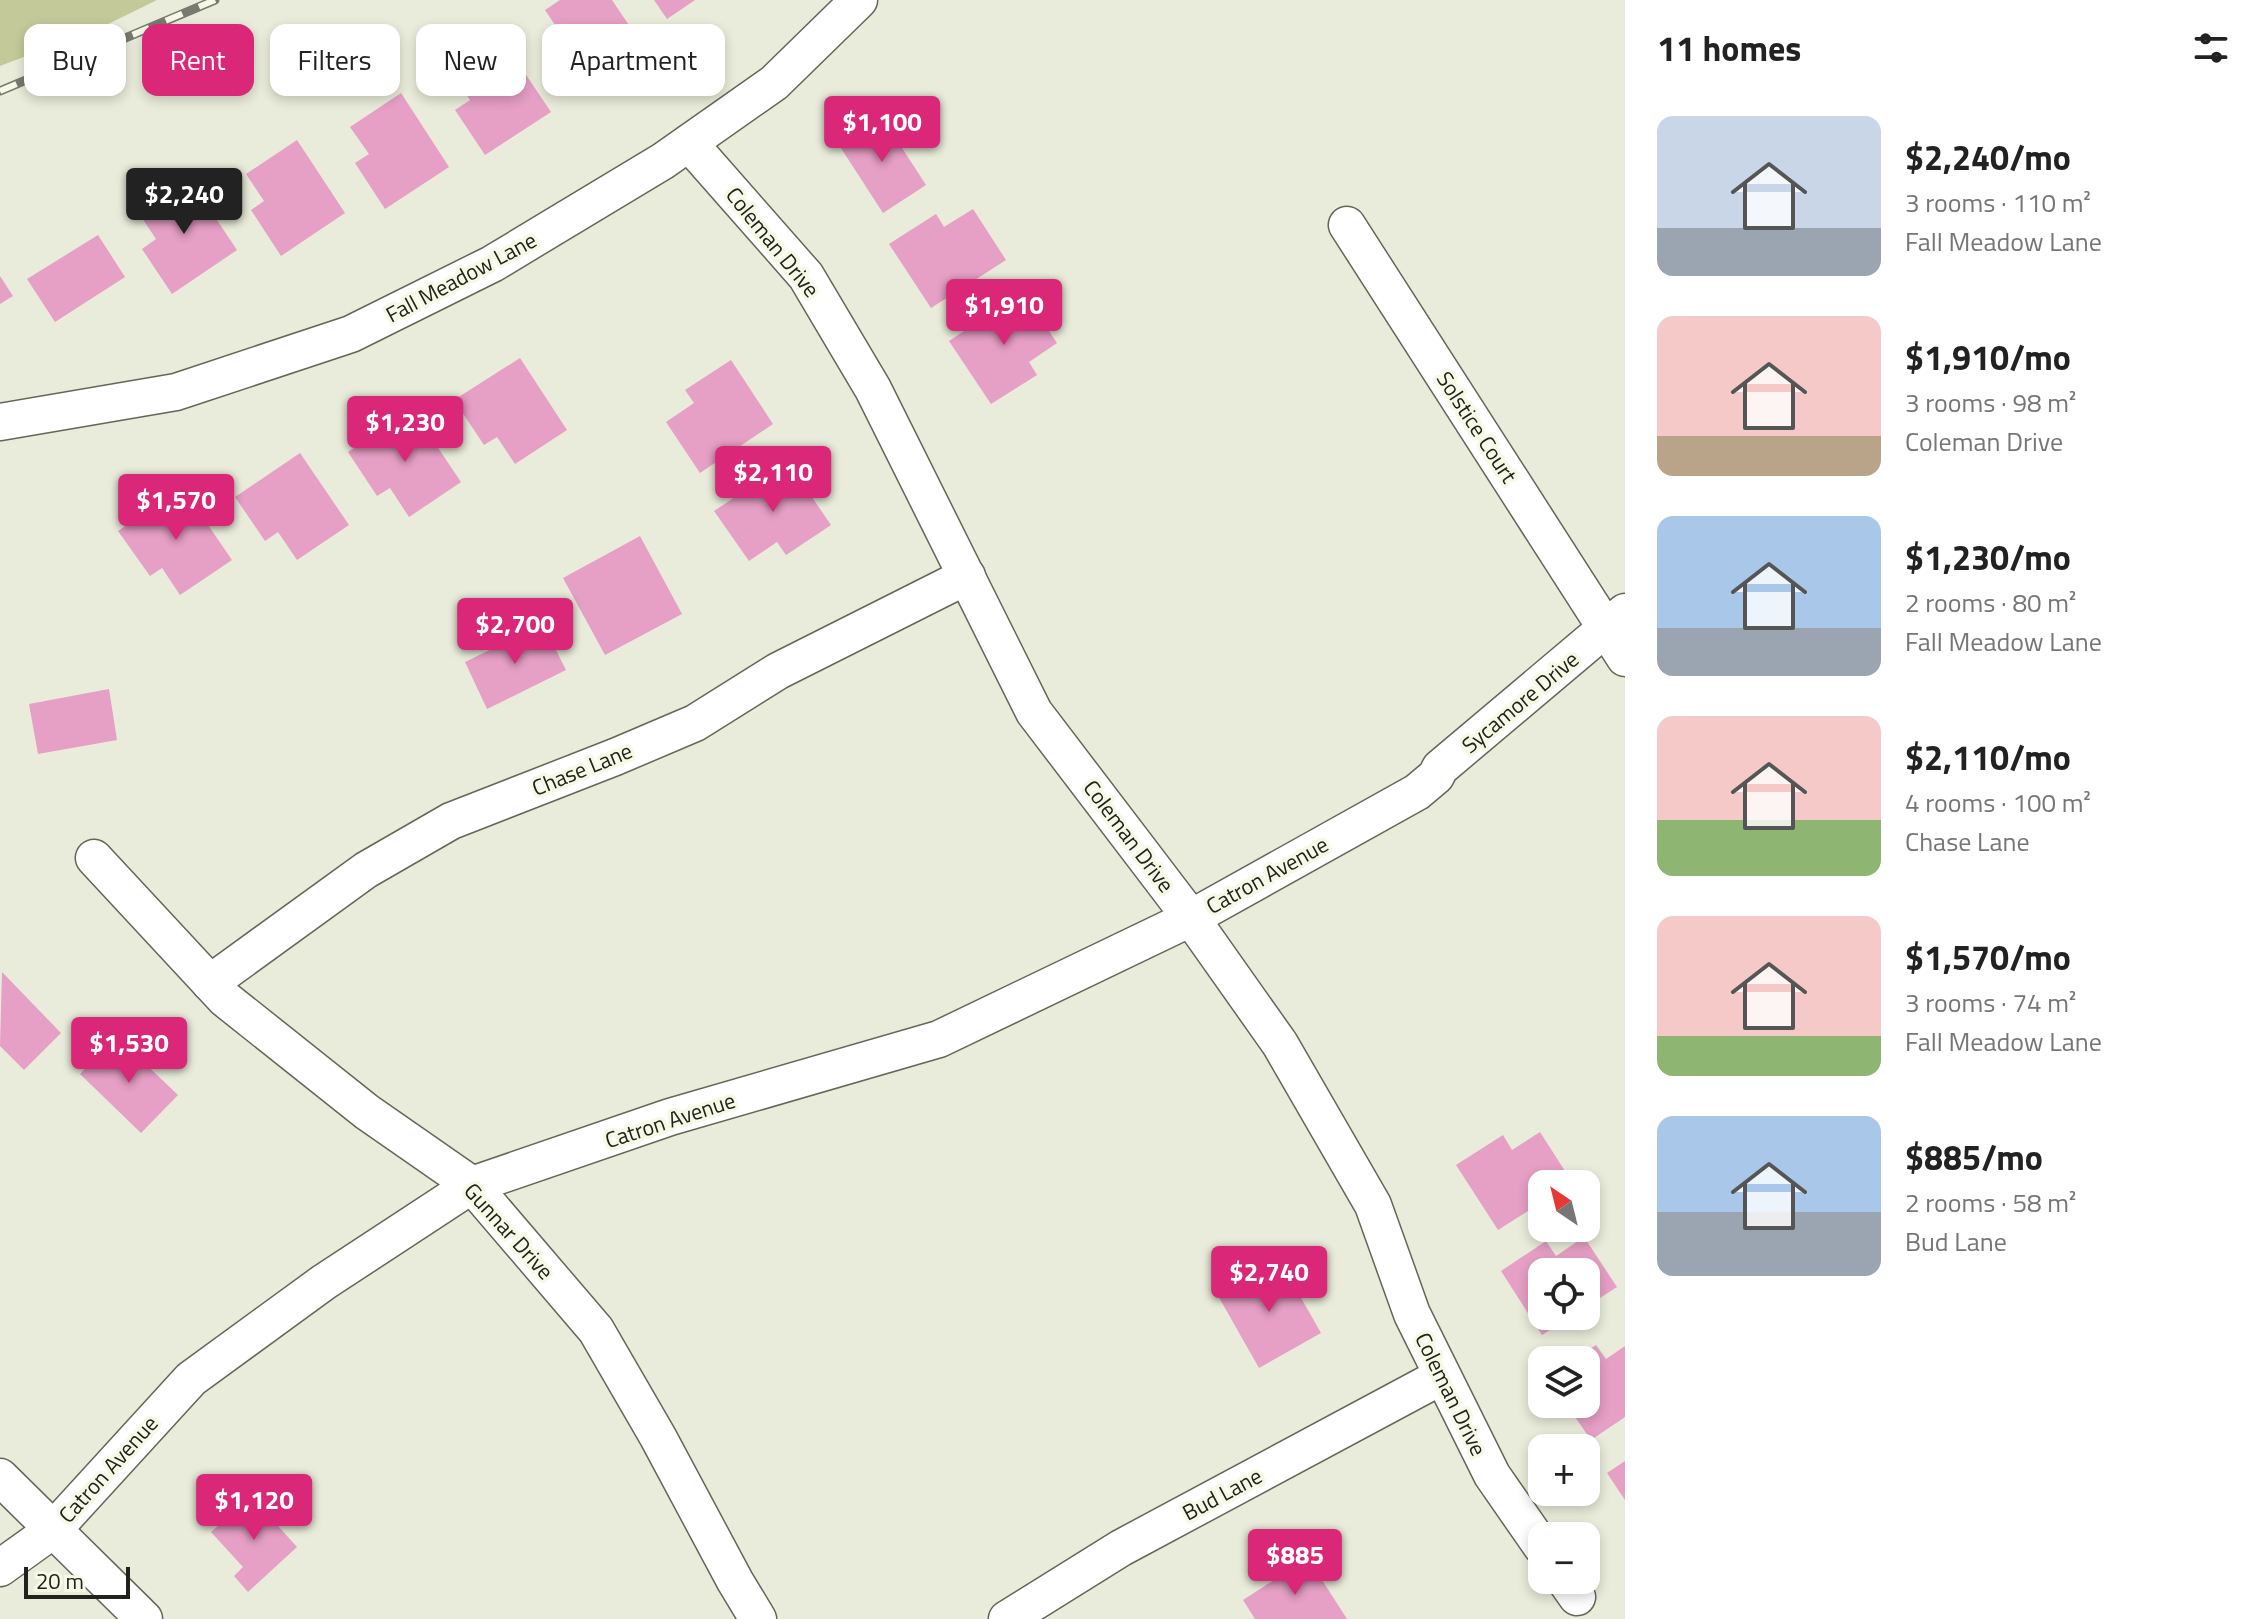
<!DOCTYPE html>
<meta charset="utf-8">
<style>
body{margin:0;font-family:"Titillium Web",sans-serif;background:#f6f6f6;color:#222;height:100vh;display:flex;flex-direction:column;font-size:30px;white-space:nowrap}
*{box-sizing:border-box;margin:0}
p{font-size:26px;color:#767676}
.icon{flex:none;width:44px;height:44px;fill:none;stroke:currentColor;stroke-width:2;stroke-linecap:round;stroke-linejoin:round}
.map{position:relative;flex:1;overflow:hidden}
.drawer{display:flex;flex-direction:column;background:#fff;width:640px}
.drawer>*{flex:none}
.banner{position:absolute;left:24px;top:24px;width:760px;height:72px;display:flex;gap:16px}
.needle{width:52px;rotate:325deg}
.controls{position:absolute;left:1528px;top:1170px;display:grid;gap:16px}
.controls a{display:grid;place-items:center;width:72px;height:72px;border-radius:16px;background:#fff;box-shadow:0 4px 12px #0003;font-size:40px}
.scale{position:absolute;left:24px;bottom:20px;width:106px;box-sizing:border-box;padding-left:8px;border:4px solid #21221c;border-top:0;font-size:22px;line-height:28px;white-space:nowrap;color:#21221c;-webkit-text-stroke:6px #f7f9e7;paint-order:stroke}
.price{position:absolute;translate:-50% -68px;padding:0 18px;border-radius:8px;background:#db2777;color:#fff;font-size:26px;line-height:52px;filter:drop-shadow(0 2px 4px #0008)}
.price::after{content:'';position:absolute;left:50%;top:48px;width:24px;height:18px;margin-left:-12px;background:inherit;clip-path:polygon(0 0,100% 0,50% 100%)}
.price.current{background:#222;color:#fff}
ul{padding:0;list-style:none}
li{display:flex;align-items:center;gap:24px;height:200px;padding:0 32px}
li span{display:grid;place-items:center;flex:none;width:224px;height:160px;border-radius:16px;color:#555}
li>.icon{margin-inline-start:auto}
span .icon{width:96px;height:96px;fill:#fffc;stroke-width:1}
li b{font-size:34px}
h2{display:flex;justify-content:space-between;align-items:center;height:96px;padding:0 32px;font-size:34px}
.tag{padding:0 28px;border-radius:16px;background:#fff;box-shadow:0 4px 12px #0003;font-size:28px;line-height:72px}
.tag.current{background:#db2777;color:#fff}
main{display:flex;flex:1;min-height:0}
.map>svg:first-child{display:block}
.green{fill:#c3c999}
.building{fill:#e69fc5}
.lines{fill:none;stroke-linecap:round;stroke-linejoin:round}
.street-casing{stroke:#646657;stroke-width:39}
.street{stroke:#fff;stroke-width:36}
.rail-casing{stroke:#787a6f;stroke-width:9}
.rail{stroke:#f7f9e7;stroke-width:6;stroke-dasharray:18;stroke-linecap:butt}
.labels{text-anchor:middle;stroke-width:7;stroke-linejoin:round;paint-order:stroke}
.street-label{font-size:22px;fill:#21221c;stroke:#f7f9e7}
</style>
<main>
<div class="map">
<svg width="1625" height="1619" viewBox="0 0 1625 1619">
<rect width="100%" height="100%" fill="#e9ecda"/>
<path class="green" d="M 0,0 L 157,0 L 102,27 L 0,66 Z"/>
<g class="building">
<path d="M 560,0 L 612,0 L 645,49 L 580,92 L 549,47 L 563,37 L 545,10 Z"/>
<path d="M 654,0 L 695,0 L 667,19 Z"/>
<path d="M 502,39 L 551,112 L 485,155 L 455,110 L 470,100 L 451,72 Z"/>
<path d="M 401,93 L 449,167 L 385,209 L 355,163 L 369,154 L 350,127 Z"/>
<path d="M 880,114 L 926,185 L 883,213 L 837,142 Z"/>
<path d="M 297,140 L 345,213 L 281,256 L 251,210 L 264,201 L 246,174 Z"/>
<path d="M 189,178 L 237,250 L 172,294 L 142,249 L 156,239 L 138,212 Z"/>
<path d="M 973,209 L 1006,260 L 931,308 L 889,244 L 936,214 L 944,227 Z"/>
<path d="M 98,235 L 125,277 L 55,322 L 27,279 Z"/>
<path d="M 0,276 L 13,296 L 0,304 Z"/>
<path d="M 1023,292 L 1057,343 L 1029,362 L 1037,375 L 991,404 L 949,341 Z"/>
<path d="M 520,358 L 567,430 L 515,464 L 497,437 L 484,445 L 454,400 Z"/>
<path d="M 731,360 L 773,424 L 700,473 L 666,422 L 694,403 L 685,390 Z"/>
<path d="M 412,409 L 461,482 L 409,517 L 390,488 L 377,496 L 348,452 Z"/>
<path d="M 300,453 L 349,525 L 297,560 L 278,532 L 265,541 L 235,497 Z"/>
<path d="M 788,462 L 831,525 L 786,555 L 777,542 L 749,561 L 714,511 Z"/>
<path d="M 182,487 L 232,560 L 180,595 L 162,568 L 150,576 L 118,531 Z"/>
<path d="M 640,536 L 682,614 L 605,655 L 563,578 Z"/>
<path d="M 543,624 L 566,670 L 487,709 L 465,662 Z"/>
<path d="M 109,689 L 117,740 L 38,754 L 29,704 Z"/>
<path d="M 2,972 L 61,1033 L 24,1070 L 0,1046 Z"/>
<path d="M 116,1036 L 178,1095 L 141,1133 L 80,1074 Z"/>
<path d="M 1540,1132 L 1572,1182 L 1569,1184 L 1542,1184 L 1542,1202 L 1498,1230 L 1456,1165 L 1503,1135 L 1512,1150 Z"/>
<path d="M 1584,1237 L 1617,1287 L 1586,1307 L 1586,1272 L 1542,1272 L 1542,1316 L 1572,1316 L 1542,1335 L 1501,1271 L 1546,1241 L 1556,1256 Z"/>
<path d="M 1279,1259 L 1321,1333 L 1259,1368 L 1217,1294 Z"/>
<path d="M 1596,1345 L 1606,1359 L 1625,1346 L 1625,1417 L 1591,1440 L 1566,1404 L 1586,1404 L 1586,1360 L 1573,1360 Z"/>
<path d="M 1625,1461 L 1625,1500 L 1607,1473 Z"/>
<path d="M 251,1496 L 297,1547 L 248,1592 L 234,1576 L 243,1567 L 211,1532 Z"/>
<path d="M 1308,1558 L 1347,1619 L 1255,1619 L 1243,1600 Z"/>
</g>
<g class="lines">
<g class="street-casing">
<g id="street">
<path d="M 689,143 L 806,276 L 873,389 L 1034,712 L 1191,918 L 1280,1044 L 1373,1205 L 1412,1314 L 1492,1475 L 1542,1547"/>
<path d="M 1347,225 L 1625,658"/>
<path d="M 0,422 L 176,392 L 351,334 L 492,264 L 663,161 L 774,83 L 859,0"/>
<path d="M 94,858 L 225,999 L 367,1112 L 472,1185 L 596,1330 L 658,1437 L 735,1581 L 758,1619"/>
<path d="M 210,983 L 366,870 L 451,821 L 615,757 L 695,723 L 778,671 L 967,576"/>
<path d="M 0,1477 L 144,1619"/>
<path d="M 0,1568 L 53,1530 L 191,1379 L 324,1282 L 472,1185 L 670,1117 L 939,1039 L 1191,918 L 1417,792 L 1436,776 L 1440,768 L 1625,612"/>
<path d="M 1565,1580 L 1577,1597"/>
<path d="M 1007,1619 L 1121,1548 L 1442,1376"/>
</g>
</g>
<use href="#street" class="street"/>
<g class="rail-casing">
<path id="rail" d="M 0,91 L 215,0"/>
</g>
<use href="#rail" class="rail"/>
</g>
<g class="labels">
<g class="street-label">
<text transform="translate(773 242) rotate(51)" y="8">Coleman Drive</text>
<text transform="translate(461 277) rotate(-28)" y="8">Fall Meadow Lane</text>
<text transform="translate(1477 427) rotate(57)" y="8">Solstice Court</text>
<text transform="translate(1520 702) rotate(-40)" y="8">Sycamore Drive</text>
<text transform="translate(582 769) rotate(-22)" y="8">Chase Lane</text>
<text transform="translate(1129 836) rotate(53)" y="8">Coleman Drive</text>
<text transform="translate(1267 875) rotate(-29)" y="8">Catron Avenue</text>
<text transform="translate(670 1120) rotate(-18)" y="8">Catron Avenue</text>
<text transform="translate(509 1231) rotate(48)" y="8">Gunnar Drive</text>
<text transform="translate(1451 1394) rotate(64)" y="8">Coleman Drive</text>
<text transform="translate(108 1469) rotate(-48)" y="8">Catron Avenue</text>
<text transform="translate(1222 1494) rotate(-28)" y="8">Bud Lane</text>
</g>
</g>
</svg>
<div class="controls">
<a><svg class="needle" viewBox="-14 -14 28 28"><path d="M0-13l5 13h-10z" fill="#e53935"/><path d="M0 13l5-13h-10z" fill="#767676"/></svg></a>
<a><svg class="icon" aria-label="locate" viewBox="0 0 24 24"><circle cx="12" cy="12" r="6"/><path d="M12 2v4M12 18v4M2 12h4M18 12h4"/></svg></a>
<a><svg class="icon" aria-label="layers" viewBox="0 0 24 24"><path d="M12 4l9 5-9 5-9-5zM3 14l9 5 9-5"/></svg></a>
<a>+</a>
<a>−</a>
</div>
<div class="scale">20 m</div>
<b class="price" style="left:882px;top:164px">$1,100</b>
<b class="price current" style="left:184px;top:236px">$2,240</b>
<b class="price" style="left:1004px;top:347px">$1,910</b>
<b class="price" style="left:405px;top:464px">$1,230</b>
<b class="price" style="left:773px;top:514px">$2,110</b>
<b class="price" style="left:176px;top:542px">$1,570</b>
<b class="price" style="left:515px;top:666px">$2,700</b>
<b class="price" style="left:129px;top:1085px">$1,530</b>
<b class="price" style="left:1269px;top:1314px">$2,740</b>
<b class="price" style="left:254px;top:1542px">$1,120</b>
<b class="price" style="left:1295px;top:1597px">$885</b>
<div class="banner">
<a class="tag">Buy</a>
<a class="tag current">Rent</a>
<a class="tag">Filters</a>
<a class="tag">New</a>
<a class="tag">Apartment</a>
</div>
</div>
<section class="drawer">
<h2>11 homes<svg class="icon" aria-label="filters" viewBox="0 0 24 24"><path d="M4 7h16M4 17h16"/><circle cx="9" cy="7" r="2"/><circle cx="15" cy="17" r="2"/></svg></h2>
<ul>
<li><span style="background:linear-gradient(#c9d6e8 70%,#9aa5b1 0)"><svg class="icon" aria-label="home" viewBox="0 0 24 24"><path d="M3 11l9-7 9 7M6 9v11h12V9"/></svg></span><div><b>$2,240/mo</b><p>3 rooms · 110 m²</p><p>Fall Meadow Lane</p></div></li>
<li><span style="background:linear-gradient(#f6c9c9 75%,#b9a48a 0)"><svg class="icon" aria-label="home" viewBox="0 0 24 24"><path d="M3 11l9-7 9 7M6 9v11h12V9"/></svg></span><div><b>$1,910/mo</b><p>3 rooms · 98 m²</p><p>Coleman Drive</p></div></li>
<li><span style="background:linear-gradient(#a9c7e8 70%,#9aa5b1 0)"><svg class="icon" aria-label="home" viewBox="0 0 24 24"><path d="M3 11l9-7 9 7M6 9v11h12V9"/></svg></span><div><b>$1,230/mo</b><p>2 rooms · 80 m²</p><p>Fall Meadow Lane</p></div></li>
<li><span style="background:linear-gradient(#f6c9c9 65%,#8fb573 0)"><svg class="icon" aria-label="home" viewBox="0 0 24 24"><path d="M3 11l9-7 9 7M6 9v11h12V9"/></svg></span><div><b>$2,110/mo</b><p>4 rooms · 100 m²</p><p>Chase Lane</p></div></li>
<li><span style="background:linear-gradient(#f6c9c9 75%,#8fb573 0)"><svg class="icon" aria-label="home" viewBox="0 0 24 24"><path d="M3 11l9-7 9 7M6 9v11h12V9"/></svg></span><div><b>$1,570/mo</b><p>3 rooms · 74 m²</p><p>Fall Meadow Lane</p></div></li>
<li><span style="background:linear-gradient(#a9c7e8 60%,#9aa5b1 0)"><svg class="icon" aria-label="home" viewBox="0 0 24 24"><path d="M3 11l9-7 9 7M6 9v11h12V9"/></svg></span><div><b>$885/mo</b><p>2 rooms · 58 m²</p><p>Bud Lane</p></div></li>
</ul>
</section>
</main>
